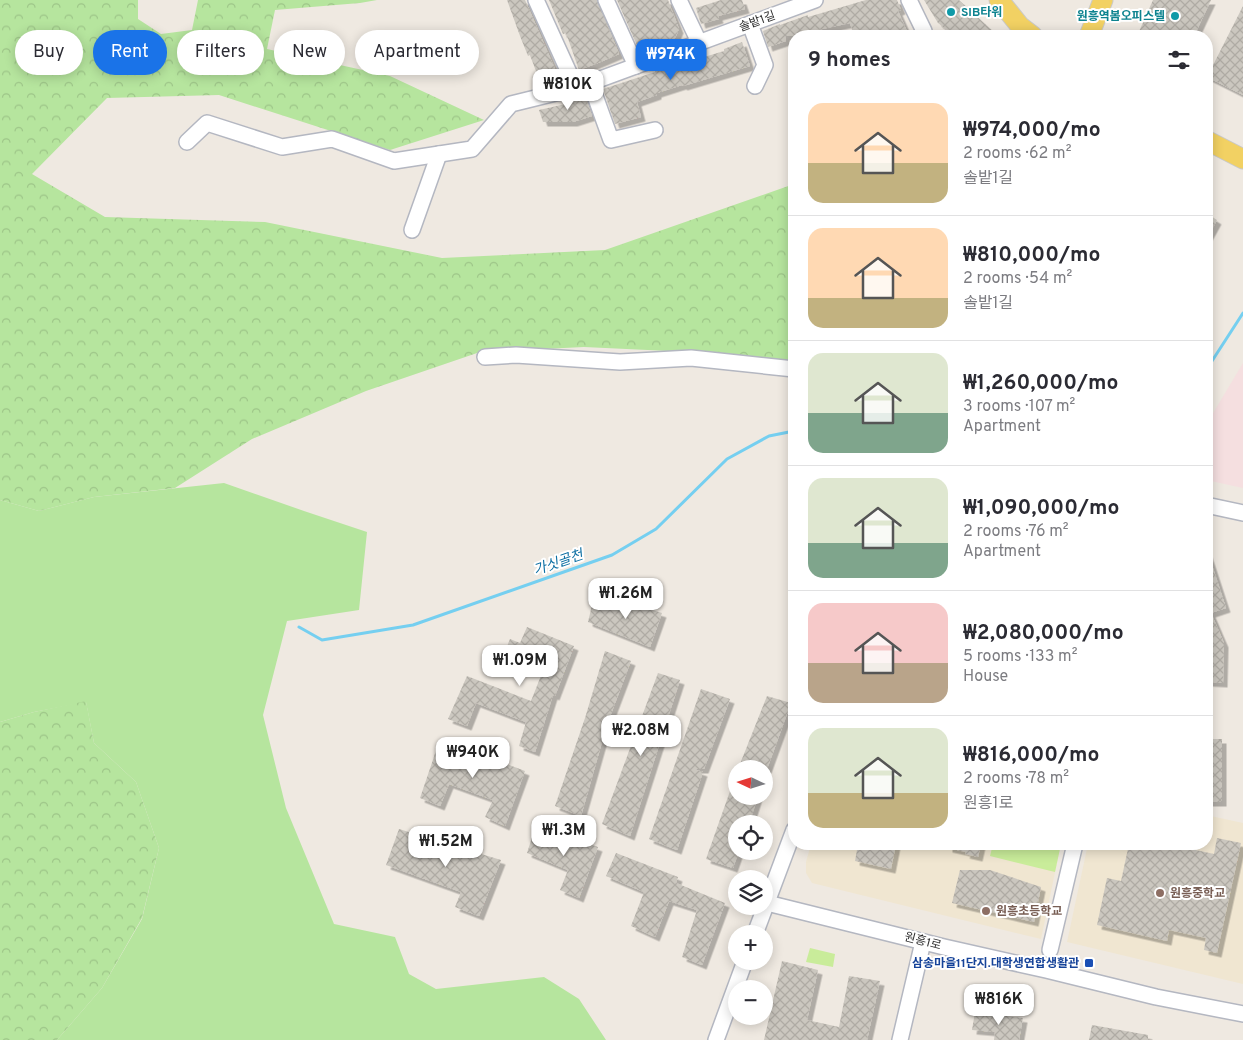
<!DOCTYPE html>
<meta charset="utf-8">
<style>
body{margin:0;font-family:Overpass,"Noto Sans KR",sans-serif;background:#f2f2f3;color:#2b2b33;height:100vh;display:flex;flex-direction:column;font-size:19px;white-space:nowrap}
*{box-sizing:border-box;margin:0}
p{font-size:16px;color:#7c7c81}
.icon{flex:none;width:28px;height:28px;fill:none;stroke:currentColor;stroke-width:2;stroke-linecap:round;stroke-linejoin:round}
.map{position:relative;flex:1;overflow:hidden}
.drawer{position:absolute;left:788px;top:30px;width:425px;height:820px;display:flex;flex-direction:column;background:#fff;border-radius:20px;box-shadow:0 2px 12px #0003}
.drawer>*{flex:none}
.hud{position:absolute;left:15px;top:30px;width:475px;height:45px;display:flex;gap:10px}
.needle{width:32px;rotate:274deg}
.buttons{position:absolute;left:728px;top:760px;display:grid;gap:10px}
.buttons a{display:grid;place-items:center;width:45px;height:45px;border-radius:50%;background:#fff;box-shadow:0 2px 12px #0003;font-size:25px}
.price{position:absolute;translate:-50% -42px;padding:0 11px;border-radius:10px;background:#fff;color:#222;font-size:16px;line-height:32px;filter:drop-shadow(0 1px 2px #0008)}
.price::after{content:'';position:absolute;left:50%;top:30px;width:15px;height:11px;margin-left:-8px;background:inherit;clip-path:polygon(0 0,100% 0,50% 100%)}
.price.current{background:#1a73e8;color:#fff}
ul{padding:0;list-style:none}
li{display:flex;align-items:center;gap:15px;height:125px;padding:0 20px}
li+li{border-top:1px solid #e1e1e2}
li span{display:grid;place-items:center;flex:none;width:140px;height:100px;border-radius:15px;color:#555}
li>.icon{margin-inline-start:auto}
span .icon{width:60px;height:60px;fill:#fffc;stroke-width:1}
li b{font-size:21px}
h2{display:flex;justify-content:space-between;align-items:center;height:60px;padding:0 20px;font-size:21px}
.pill{padding:0 18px;border-radius:22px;background:#fff;box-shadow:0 2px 12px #0003;font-size:18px;line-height:45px}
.pill.current{background:#1a73e8;color:#fff}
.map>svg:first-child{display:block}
.education{fill:#f0e6d1}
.medical{fill:#f5dfe0}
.grass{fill:#b6e59e}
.forest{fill:url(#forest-crowns)}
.pitch{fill:#c9ec9a}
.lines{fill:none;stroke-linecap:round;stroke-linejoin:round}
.stream{stroke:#75cff0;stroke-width:3}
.building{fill:url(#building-cross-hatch);filter:url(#shadow)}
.minor-casing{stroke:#b4b7c1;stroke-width:18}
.major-casing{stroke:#c9c9c9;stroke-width:21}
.minor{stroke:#fff;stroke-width:15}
.major{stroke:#f2d163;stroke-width:19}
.culture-dot{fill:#0f9aa8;stroke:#fff;stroke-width:2}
.education-dot{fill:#8d6e63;stroke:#fff;stroke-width:2}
.transit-dot{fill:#1a4fb4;stroke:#fff;stroke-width:2}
.labels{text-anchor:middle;stroke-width:4;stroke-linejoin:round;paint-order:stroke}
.culture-label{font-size:12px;font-weight:bold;fill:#0d838f;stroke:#fff;text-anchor:start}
.street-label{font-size:12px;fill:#2e2e2e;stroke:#fff}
.education-label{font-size:12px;font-weight:bold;fill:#785e54;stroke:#fff;text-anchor:start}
.transit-label{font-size:12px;font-weight:bold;fill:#164399;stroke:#fff;text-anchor:end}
.water-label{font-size:14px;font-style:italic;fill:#0d6fa3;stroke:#fff}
</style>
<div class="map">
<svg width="1243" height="1040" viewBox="0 0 1243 1040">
<defs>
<pattern id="forest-crowns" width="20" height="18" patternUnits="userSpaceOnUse" patternTransform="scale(1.25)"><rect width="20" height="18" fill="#b6e59e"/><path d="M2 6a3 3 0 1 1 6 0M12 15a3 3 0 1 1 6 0" fill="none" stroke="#9dc588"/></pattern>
<pattern id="building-cross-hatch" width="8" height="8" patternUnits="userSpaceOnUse" patternTransform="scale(1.25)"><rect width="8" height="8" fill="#cbc7bf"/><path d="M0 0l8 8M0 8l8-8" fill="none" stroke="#afaba4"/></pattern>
<filter id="shadow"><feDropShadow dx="4.5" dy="4.5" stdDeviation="0" flood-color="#0004"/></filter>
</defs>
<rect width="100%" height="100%" fill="#efe9e1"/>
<g class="education">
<path d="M 1206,815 L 1243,823 L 1243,984 L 1067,942 L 1088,844 L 1206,844 Z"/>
<path d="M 811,844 L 1061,844 L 1041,939 L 812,883 L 806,873 L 806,862 Z"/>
</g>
<path class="medical" d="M 1243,363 L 1243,488 L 1206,480 L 1206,425 Z"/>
<path class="grass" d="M 224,483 L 304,511 L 367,532 L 359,610 L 287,621 L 263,715 L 286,808 L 334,924 L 395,937 L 409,974 L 436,989 L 544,977 L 579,999 L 606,1040 L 57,1040 L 102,988 L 142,919 L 159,848 L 136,782 L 94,743 L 86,702 L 34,712 L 0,722 L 0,500 L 39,511 L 94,497 Z"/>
<g class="forest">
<path d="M 0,0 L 138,0 L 138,19 L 161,34 L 192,30 L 198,0 L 377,0 L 360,3 L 275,10 L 267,49 L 390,76 L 484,120 L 390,150 L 219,95 L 107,98 L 32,174 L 105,217 L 265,222 L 442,258 L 605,250 L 794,184 L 794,363 L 690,352 L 584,347 L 480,352 L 366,391 L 252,439 L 175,488 L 94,497 L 39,511 L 0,500 Z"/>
<path d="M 86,701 L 94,743 L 136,782 L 159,848 L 142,918 L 102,988 L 57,1040 L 0,1040 L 0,722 L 34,712 Z"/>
</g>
<g class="pitch">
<path d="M 993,844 L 1061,844 L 1055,872 L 990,856 Z"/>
<path d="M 810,948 L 835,954 L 833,967 L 806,962 Z"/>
</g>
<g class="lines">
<g class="stream">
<path d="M 1206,368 L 1212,361 L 1243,313"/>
<path d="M 299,627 L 322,640 L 413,625 L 612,555 L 656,529 L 727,459 L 769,436 L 794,431"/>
</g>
</g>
<g class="building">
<path d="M 507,0 L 525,0 L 558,76 L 540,82 L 530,55 L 528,56 L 520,36 Z"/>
<path d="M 549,0 L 597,0 L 619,54 L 598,63 L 579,70 L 566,33 L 563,34 Z"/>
<path d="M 617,0 L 668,0 L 679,29 L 675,38 L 654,45 L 654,46 L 639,50 Z"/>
<path d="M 721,0 L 742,0 L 745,9 L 718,16 L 719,19 L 701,24 L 696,8 Z"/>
<path d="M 866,0 L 897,0 L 901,10 L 898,11 L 909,36 L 854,36 L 850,23 L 813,31 L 814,33 L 801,36 L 785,36 L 786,41 L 768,47 L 763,31 L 780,24 L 780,25 L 808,15 L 808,17 Z"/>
<path d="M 924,0 L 959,0 L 998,36 L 955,36 L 938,23 Z"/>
<path d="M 1153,0 L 1211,0 L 1194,36 L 1137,36 Z"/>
<path d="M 1243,6 L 1243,95 L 1207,77 Z"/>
<path d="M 742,42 L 750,66 L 683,86 L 682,85 L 657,93 L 657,95 L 637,102 L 641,117 L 615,124 L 603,89 L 655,72 L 655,71 L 701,59 L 701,58 L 724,51 L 724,49 Z"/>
<path d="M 585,95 L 592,116 L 573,122 L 543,122 L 539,110 L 570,103 L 569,99 Z"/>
<path d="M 1206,213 L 1217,220 L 1206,240 Z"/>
<path d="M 1208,553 L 1226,608 L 1211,613 L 1224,643 L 1223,683 L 1206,682 L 1206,554 Z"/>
<path d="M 606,595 L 662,613 L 650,647 L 588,622 L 592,605 L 601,608 Z"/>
<path d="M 527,627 L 574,646 L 555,696 L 553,695 L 535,752 L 519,746 L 526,722 L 476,703 L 467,726 L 448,719 L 467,676 L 531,701 L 544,668 L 504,654 L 510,639 L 520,643 Z"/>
<path d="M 605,651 L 631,661 L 603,735 L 604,735 L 581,816 L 555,806 L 585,718 Z"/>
<path d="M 658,673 L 680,680 L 630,836 L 602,824 Z"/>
<path d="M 701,689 L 730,699 L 704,769 L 694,769 L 703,772 L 677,850 L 649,839 Z"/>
<path d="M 767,696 L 791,703 L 767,769 L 738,769 Z"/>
<path d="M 440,739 L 525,771 L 505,826 L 485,817 L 493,800 L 449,784 L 440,806 L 420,798 Z"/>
<rect x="1206" y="739" width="16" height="63"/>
<path d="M 735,777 L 736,777 L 736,796 L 758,796 L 749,824 L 736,824 L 736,851 L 739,851 L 733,868 L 706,859 Z"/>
<path d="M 536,825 L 598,847 L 579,898 L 560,890 L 568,870 L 527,853 Z"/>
<path d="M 399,829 L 501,860 L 479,916 L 455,907 L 461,892 L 386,865 Z"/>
<path d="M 1217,838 L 1241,843 L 1217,953 L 1204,950 L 1206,938 L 1169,930 L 1167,941 L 1097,925 L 1107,878 L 1121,881 L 1129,844 L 1173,844 L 1173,845 L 1214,854 Z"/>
<path d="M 858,844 L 896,844 L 891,869 L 855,861 Z"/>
<path d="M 948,844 L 981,844 L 978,857 L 965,854 L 966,852 L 948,848 Z"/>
<path d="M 616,853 L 678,877 L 676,883 L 725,903 L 702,965 L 682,957 L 697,910 L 669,901 L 655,937 L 631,926 L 644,892 L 606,876 Z"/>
<path d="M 960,870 L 990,870 L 1041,887 L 1034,922 L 952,903 Z"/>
<path d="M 782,961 L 818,970 L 807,1020 L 839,1027 L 849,976 L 880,981 L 867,1040 L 764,1040 Z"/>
<path d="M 975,1012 L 1023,1018 L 1019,1040 L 994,1040 L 995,1032 L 972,1030 Z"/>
<path d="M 1092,1025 L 1148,1035 L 1148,1040 L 1089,1040 Z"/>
</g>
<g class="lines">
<g class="minor-casing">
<g id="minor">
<path d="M 536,0 L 576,88"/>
<path d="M 606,0 L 636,66"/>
<path d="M 679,0 L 699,42"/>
<path d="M 909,0 L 924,31 L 924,36"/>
<path d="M 750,24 L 765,65 L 755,86"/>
<path d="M 590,82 L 611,140 L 655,130"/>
<path d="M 187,142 L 207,123 L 282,147 L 332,139 L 394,161 L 472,149 L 511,104 L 576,88 L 815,0"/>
<path d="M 412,230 L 439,154"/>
<path d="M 485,357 L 516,355 L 620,362 L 691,358 L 794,369"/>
<path d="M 1206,505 L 1243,513"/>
<path d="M 767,903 L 944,947 L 1046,970 L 1156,997 L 1243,1014"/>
<path d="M 755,934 L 794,830"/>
<path d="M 1050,950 L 1075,844"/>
<path d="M 716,1040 L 745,961"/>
<path d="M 900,1040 L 923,942"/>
</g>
</g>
<g class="major-casing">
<g id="major">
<path d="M 999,0 L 1020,26 L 1033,36"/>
<path d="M 1089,36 L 1103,0"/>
<path d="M 1206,140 L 1243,159"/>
</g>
</g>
<use href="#minor" class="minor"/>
<use href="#major" class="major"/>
</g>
<g class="culture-dot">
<circle cx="951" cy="12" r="5"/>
<circle cx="1175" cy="16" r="5"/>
</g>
<g class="education-dot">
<circle cx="1160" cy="893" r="5"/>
<circle cx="986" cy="911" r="5"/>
</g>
<rect class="transit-dot" x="1084" y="958" width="10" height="10" rx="2.5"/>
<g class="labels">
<g class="culture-label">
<text x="961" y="16">SIB타워</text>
<text x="1165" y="20" text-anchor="end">원흥역봄오피스텔</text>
</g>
<g class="street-label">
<text transform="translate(757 21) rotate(-20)" y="4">솔밭1길</text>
<text transform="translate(923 941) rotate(15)" y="4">원흥1로</text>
</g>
<g class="education-label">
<text x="1170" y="897">원흥중학교</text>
<text x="996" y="915">원흥초등학교</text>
</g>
<g class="transit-label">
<text x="1079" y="967">삼송마을11단지.대학생연합생활관</text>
</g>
<g class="water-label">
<text transform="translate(558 562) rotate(-19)" y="5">가싯골천</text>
</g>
</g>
</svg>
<div class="buttons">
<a><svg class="needle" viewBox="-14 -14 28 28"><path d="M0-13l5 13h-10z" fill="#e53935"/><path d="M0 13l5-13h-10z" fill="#7c7c81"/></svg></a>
<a><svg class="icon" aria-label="locate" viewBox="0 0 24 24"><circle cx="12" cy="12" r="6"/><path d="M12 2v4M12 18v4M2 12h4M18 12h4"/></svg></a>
<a><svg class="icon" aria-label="layers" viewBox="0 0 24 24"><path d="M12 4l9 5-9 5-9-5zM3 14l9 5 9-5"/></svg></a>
<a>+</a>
<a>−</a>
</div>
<b class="price current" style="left:671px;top:81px">₩974K</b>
<b class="price" style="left:568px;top:111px">₩810K</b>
<b class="price" style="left:626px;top:620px">₩1.26M</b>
<b class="price" style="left:520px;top:687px">₩1.09M</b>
<b class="price" style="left:641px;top:757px">₩2.08M</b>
<b class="price" style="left:473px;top:779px">₩940K</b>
<b class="price" style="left:564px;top:857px">₩1.3M</b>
<b class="price" style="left:446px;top:868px">₩1.52M</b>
<b class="price" style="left:999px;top:1026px">₩816K</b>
<div class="hud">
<a class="pill">Buy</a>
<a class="pill current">Rent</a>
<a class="pill">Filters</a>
<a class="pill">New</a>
<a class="pill">Apartment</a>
</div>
<section class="drawer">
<h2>9 homes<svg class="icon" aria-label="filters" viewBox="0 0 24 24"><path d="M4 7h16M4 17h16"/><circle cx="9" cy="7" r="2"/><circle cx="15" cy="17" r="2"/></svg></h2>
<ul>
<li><span style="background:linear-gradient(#ffd9b3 60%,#c2b280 0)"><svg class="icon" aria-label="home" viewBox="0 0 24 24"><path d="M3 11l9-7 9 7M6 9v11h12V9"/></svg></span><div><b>₩974,000/mo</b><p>2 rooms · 62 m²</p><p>솔밭1길</p></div></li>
<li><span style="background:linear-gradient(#ffd9b3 70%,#c2b280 0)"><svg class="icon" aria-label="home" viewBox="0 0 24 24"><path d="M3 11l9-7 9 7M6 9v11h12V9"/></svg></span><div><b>₩810,000/mo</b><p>2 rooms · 54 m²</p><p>솔밭1길</p></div></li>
<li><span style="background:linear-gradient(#dfe7d0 60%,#7fa58c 0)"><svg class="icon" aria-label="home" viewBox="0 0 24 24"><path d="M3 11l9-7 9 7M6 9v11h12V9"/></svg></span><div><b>₩1,260,000/mo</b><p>3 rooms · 107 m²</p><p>Apartment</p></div></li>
<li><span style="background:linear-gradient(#dfe7d0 65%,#7fa58c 0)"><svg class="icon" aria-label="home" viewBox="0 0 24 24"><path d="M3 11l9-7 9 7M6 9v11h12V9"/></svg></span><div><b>₩1,090,000/mo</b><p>2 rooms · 76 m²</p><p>Apartment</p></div></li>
<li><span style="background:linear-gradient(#f6c9c9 60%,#b9a48a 0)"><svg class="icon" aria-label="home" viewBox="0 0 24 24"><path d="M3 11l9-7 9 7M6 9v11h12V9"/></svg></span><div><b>₩2,080,000/mo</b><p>5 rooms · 133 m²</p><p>House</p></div></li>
<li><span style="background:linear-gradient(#dfe7d0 65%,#c2b280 0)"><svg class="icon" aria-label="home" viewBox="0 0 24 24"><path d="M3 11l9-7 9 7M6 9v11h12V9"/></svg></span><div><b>₩816,000/mo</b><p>2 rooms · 78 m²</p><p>원흥1로</p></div></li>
</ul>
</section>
</div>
